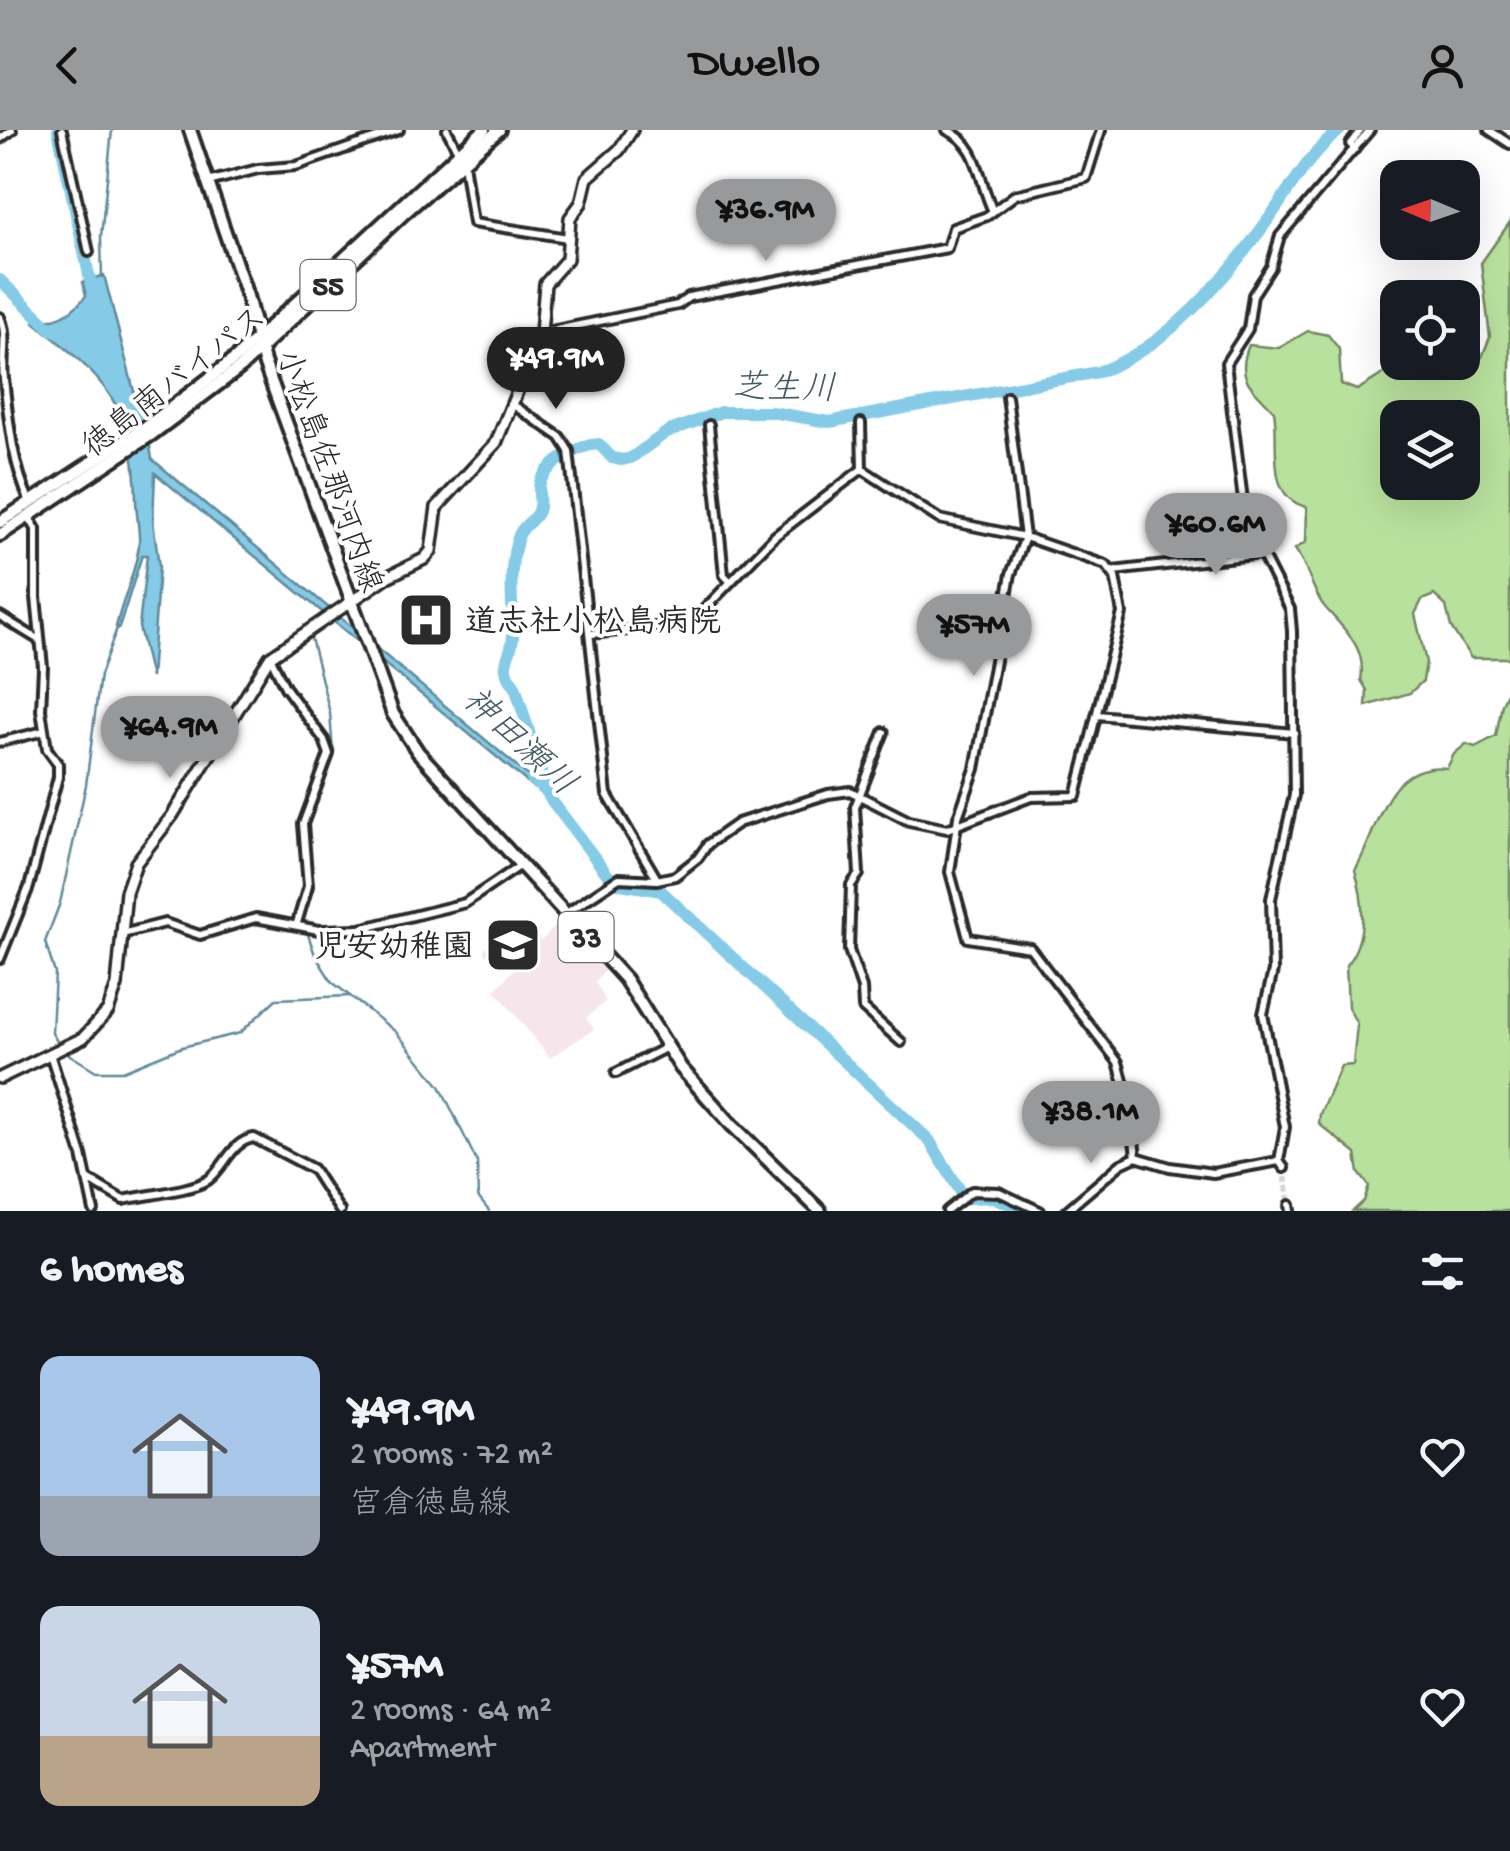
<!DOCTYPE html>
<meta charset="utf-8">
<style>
body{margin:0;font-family:"Gochi Hand","Klee One",sans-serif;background:#20242c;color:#f1f3f6;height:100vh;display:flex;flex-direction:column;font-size:38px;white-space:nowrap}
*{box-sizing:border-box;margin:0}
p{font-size:32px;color:#9ea1a6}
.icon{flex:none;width:55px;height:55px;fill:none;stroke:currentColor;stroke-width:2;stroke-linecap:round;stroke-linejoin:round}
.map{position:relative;height:1081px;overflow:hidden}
.details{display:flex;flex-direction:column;background:#171b24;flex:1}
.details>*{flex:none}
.needle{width:65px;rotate:272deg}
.buttons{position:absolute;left:1380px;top:30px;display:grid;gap:20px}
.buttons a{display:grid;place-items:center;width:100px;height:100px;border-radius:20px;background:#171b24;box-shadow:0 10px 40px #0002;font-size:50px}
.price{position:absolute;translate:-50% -85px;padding:0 22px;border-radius:35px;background:#98999b;color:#111;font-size:32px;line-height:65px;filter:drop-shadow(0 2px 5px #0008)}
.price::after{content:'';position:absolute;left:50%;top:60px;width:30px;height:22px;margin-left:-15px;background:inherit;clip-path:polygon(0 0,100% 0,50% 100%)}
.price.on{background:#222;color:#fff}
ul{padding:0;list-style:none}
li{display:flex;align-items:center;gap:30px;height:250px;padding:0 40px}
li span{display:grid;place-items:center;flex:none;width:280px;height:200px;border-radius:20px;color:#555}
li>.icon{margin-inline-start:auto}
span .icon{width:120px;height:120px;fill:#fffc;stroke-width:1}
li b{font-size:42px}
h2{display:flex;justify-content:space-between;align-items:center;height:120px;padding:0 40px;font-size:42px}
header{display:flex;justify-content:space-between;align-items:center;height:130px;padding:0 40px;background:#98999b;color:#111;font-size:45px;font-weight:600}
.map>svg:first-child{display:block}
.built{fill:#f6e6ec}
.green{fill:#b9e19e;stroke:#728664;stroke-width:2.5;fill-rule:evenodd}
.water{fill:#85cae6;stroke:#618a9b;stroke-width:2.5}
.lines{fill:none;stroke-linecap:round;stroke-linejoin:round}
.stream{stroke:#618a9b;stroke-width:2.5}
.canal{stroke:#85cae6;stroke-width:8}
.river{stroke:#85cae6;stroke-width:12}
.minor-tunnel{stroke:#d5d5d5;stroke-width:6;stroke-dasharray:6 3;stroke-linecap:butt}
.minor-casing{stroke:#2b2b2b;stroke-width:14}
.secondary-casing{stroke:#2b2b2b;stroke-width:16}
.primary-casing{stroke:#2b2b2b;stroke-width:18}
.trunk-casing{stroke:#2b2b2b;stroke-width:18}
.minor{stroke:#fff;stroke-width:6}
.secondary{stroke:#fff;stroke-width:9}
.primary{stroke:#fff;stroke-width:10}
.trunk{stroke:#fff;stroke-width:10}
.labels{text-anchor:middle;stroke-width:8;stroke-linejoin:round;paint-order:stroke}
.shield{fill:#fff;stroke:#6b6b6b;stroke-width:2.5}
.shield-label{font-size:30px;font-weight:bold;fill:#2b2b2b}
.street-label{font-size:32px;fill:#2b2b2b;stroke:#fff}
.poi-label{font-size:32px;font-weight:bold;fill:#2b2b2b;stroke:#fff;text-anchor:start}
.water-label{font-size:35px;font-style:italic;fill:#465b63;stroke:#fff}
</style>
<header><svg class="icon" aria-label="back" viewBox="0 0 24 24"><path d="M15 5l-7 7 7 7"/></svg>Dwello<svg class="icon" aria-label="person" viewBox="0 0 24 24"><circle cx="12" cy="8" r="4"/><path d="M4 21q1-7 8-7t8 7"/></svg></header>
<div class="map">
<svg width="1510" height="1081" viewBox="0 0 1510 1081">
<rect width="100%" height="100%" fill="#fff"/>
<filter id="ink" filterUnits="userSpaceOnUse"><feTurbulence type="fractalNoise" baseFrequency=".01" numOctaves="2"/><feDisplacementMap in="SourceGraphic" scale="20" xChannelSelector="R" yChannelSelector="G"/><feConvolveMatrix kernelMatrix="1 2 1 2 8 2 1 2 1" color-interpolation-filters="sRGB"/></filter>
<g filter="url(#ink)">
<path class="built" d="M 560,791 L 605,840 L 595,852 L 606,871 L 586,888 L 594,899 L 550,928 L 495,860 L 528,824 L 513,839 L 484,824 L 484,819 L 530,792 L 541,811 Z"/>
<g class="green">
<path d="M 1510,92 L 1510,528 L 1471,528 L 1451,497 L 1446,476 L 1434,465 L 1422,470 L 1415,484 L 1426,532 L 1423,551 L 1410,563 L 1366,576 L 1367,560 L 1361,550 C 1367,516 1343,499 1324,476 C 1314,464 1307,436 1295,419 L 1306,412 L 1307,377 C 1264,368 1280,313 1274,281 C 1252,257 1235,249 1249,215 L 1279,218 L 1308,201 L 1328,205 L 1339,219 L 1341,254 L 1357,260 L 1383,244 L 1397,221 L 1398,232 L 1458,233 L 1464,236 L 1482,227 L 1490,207 L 1481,133 ZM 1398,288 L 1462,288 L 1462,352 L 1398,352 Z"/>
<path d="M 1510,556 L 1510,1081 L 1353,1081 L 1364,1071 L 1369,1056 L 1359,1043 L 1356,1024 L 1319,994 L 1320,984 L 1341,936 L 1353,935 L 1357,894 L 1348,877 L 1346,835 C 1368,809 1364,770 1355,740 C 1379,700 1384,631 1447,638 L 1454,624 L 1466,614 L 1475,617 L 1496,606 L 1502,574 Z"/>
</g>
<path class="water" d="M 104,145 L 134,261 L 145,285 L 152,329 L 538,654 L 534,658 L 155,343 L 153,391 L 159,436 L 151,548 L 139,497 L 147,425 L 142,425 L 119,498 L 116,497 C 122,470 136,442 139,415 C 140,401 136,384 136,369 C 134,275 104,248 34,192 L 39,188 C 58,194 75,179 86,166 L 83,152 Z"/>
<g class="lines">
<g class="stream">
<path d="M 102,147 L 101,107 L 112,0"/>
<path d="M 310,504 L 330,583 L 333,623 L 307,696 L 312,746 L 303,790 L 315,825 L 332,852 L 396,902 L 440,956 L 477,1032 L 478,1067 L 489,1081"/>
<path d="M 58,913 L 52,903 L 55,843 L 45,812 L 60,773 L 86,655 L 100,545 L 117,498"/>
<path d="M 65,922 L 96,941 L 123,941 L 182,917 L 240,903 L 276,869 L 350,866"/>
</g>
<path class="canal" d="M 530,650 L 549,667"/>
<g class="river">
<path d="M 58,0 L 93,164"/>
<path d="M 0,150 L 52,200"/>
<path d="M 1025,1081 L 993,1067 L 969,1068 L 961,1062 L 929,1010 L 661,761 L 621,754 L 610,748 L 549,667 L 515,556 C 496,533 512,529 513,506 C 513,474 507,436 519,405 C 523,395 534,391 538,381 C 542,370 536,360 541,350 C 550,332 579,315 599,314 L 612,328 L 622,330 L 631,328 L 667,302 L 721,282 L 771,282 L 829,292 L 1098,242 C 1167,218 1226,148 1268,90 C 1291,58 1309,24 1340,0"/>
</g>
<path class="minor-tunnel" d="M 1284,1038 L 1290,1075"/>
<g class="minor-casing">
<g id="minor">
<path d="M 62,0 L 89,122"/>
<path d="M 447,0 L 464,33 L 473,93 L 568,108"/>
<path d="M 947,0 C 981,15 978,52 993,81"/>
<path d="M 1489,0 L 1510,14"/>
<path d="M 0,9 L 12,0"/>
<path d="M 1355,19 L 1350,14 L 1361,0"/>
<path d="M 208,52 L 258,39 L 296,36 L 399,0"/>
<path d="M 0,187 C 9,207 1,228 4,249 C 9,292 12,332 30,372"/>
<path d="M 541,203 L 678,175 L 689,167 L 947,118 L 953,98 L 987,86 L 1015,65 L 1086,48 L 1101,0"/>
<path d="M 1007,267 L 1025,407 L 1011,444 L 975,639 L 958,687 L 950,742 L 968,808 L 1030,818 L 1118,932 L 1130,976 L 1136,1027"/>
<path d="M 512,274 L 560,307 L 569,321 L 607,664 L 657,749"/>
<path d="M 861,293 L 862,339"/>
<path d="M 709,295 L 724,445 L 729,450"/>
<path d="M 1113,441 L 1262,424"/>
<path d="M 0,486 L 39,510"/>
<path d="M 591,504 L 691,493 L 775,406 L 862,339"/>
<path d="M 270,527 L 285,557 L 324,610 L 329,624 L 303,694 L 308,756 L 297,793"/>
<path d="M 1097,585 L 1294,603"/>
<path d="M 884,602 L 855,677 L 859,744 L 851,755 L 849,820 L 862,858 L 863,878 L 901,912"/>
<path d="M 0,612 L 44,601"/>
<path d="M 565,784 L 619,748 L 657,750 L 675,746 L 698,728 L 708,714 L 738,693 L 828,664 L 850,661 L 909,691 L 947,699 L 1031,667 L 1076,666 L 1122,483 L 1115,447 L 1106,435 L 1025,407 L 939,389 L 862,339"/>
<path d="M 122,804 L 165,793 L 200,805 L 256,788 L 319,800 L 360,799 L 465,773 L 521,735"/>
<path d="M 0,829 L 29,757 L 58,647 L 58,634 L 47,619 L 41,580 L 43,537 L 36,467 L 36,399 L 29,387"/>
<path d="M 50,924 L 82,1025 L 94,1081"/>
<path d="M 616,943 L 667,917"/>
<path d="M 1284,1038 L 1279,1031 L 1285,997 L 1263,884 L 1273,841 L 1271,769 L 1294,665 L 1292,501 L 1290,479 L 1262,424 L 1243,370 L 1226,233 L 1248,199 L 1253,165 L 1271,137 L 1280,106 L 1370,0"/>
<path d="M 88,1049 L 123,1070 C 144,1065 191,1061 208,1050 C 225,1038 231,1011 254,1008 L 313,1039 L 340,1081"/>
<path d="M 1290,1075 L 1291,1081"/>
<path d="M 947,1081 L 972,1061 L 999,1062 L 1040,1081"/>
<path d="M 1066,1081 L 1121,1034 L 1136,1027 L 1170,1037 L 1213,1043 L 1279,1031"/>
</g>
</g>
<g class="secondary-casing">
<path id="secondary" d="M 0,948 L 83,908 L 108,881 L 117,855 L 126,762 L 136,733 L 172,686 L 270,527 L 387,447 L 424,429 L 431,421 L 437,377 L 496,313 L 541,203 L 545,154 L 567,129 L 570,88 L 581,73 L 587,48 L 619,20 L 632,0"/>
</g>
<g class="primary-casing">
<path id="primary" d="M 190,0 L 247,166 L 264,232 L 393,584 L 418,622 L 625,849 L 681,938 L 732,995 L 820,1081"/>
</g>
<g class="trunk-casing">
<g id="trunk">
<path d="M 0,392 L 150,294 L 236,228 L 484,0"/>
<path d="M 0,405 L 152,304 L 241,237 L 403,84 L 499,0"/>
</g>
</g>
<use href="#minor" class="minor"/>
<use href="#secondary" class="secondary"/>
<use href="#primary" class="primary"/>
<use href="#trunk" class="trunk"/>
</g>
</g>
<defs>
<g id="hospital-square" transform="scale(2.875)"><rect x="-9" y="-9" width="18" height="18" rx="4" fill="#2b2b2b" stroke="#fff"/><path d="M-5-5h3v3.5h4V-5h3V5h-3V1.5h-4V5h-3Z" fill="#fff"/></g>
<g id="school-square" transform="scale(2.875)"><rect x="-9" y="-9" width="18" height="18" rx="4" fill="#2b2b2b" stroke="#fff"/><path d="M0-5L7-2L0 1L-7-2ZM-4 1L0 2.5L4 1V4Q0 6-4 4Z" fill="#fff"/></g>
</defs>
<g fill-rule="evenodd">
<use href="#hospital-square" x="426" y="490"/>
<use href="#school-square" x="513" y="815"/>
</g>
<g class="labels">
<g class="shield">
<rect x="300.5" y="130" width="55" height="50" rx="8"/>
<rect x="558.5" y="782" width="55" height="50" rx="8"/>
</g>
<g class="shield-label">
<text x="328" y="165">55</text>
<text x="586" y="817">33</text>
</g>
<g class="street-label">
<text transform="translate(173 250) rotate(-38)" y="11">徳島南バイパス</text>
<text transform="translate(331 340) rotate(70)" y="11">小松島佐那河内線</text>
</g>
<g class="poi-label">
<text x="465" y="501">道志社小松島病院</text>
<text x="474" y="826" text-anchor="end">児安幼稚園</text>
</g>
<g class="water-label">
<text transform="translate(784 256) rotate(1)" y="12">芝生川</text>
<text transform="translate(521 610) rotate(43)" y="12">神田瀬川</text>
</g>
</g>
</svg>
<div class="buttons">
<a><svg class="needle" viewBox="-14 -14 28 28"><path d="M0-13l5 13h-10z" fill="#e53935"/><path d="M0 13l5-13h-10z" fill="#9ea1a6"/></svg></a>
<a><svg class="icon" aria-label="locate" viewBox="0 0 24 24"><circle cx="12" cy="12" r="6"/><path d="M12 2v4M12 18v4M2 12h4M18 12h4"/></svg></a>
<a><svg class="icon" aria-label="layers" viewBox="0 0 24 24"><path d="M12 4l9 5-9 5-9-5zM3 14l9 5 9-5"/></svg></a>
</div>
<b class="price" style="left:766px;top:134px">¥36.9M</b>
<b class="price on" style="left:556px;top:282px">¥49.9M</b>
<b class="price" style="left:1216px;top:448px">¥60.6M</b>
<b class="price" style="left:974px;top:549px">¥57M</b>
<b class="price" style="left:170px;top:651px">¥64.9M</b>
<b class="price" style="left:1091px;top:1036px">¥38.1M</b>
</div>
<section class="details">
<h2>6 homes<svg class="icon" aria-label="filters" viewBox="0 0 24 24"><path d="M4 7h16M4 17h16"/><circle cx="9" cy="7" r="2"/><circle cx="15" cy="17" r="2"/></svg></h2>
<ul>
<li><span style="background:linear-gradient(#a9c7e8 70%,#9aa5b1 0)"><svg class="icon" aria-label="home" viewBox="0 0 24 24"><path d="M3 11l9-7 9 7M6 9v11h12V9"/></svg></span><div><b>¥49.9M</b><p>2 rooms · 72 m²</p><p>宮倉徳島線</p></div><svg class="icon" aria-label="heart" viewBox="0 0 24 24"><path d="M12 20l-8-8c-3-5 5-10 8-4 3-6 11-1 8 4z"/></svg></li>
<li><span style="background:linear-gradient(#c9d6e8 65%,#b9a48a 0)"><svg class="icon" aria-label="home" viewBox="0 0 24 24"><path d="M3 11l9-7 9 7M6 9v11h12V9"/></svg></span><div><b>¥57M</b><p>2 rooms · 64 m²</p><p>Apartment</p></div><svg class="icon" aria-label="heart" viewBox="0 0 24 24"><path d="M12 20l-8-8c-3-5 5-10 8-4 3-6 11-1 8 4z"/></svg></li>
</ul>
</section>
